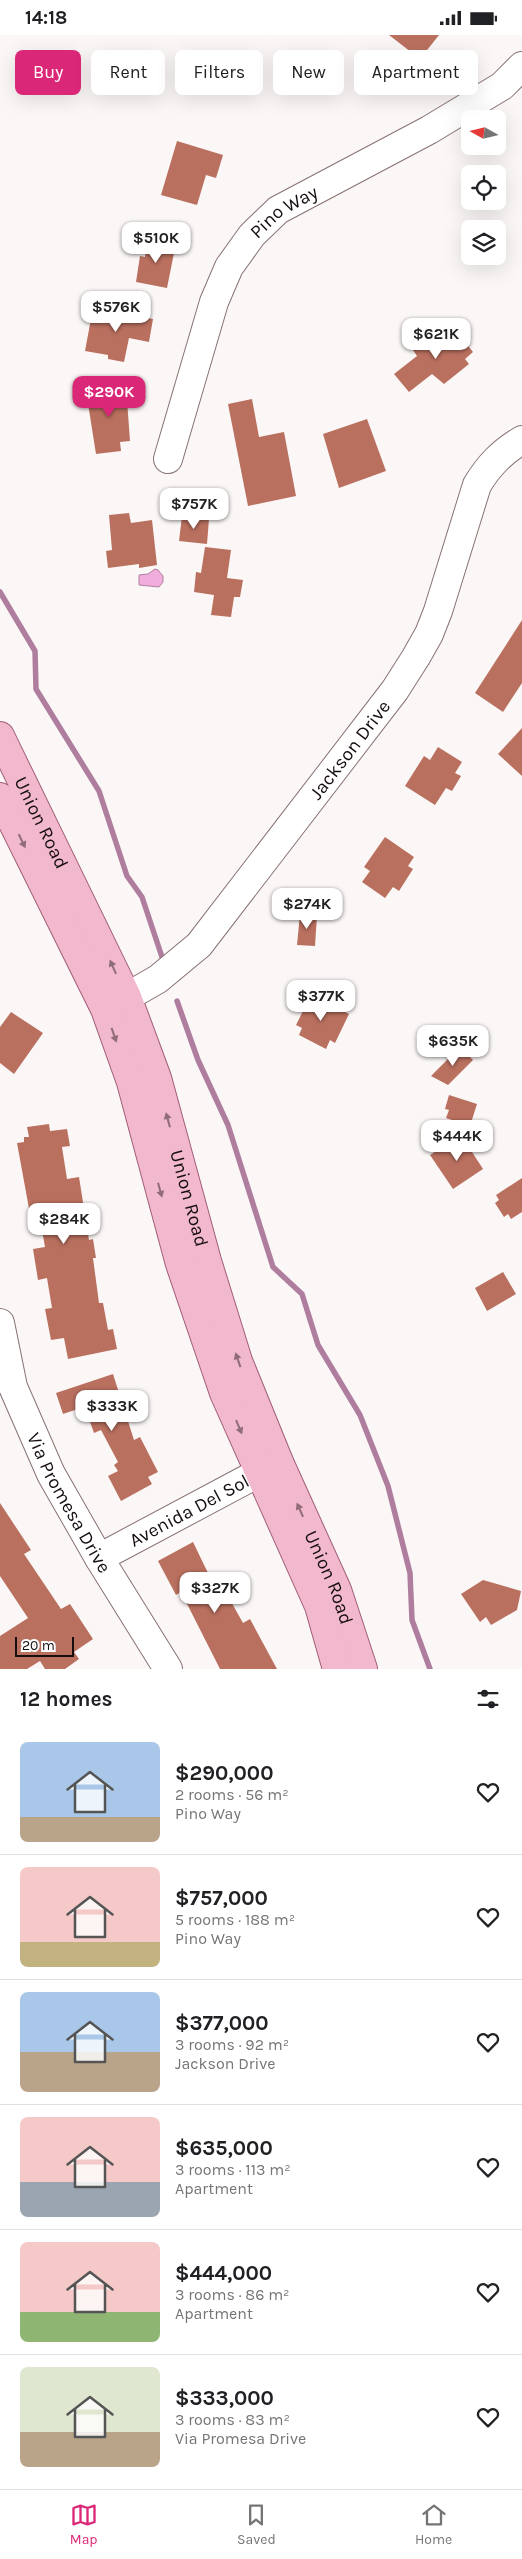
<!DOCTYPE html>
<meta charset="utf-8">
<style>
body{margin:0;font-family:Karla,sans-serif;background:#f6f6f6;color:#202124;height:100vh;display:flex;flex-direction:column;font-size:19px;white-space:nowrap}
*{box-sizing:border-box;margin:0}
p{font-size:16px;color:#757577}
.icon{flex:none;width:28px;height:28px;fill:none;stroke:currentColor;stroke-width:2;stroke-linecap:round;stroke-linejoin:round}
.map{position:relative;height:1634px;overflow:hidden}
.side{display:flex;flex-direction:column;background:#fff;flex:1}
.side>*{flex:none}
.hud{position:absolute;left:15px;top:15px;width:492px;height:45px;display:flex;gap:10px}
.needle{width:32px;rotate:278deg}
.buttons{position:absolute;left:461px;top:75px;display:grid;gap:10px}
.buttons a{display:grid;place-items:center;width:45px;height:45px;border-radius:8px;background:#fff;box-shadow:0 5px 20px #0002;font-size:25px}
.scale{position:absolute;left:15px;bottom:12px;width:59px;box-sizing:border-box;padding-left:5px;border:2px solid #160e0f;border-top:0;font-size:14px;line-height:18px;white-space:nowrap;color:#160e0f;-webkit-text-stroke:4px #fff;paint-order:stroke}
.price{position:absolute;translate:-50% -42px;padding:0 11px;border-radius:10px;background:#fff;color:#222;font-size:16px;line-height:32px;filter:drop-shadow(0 1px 2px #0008)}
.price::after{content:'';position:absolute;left:50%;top:30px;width:15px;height:11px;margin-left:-8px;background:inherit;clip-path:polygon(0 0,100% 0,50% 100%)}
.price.active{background:#db2777;color:#fff}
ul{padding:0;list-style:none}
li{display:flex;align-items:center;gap:15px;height:125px;padding:0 20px}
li+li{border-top:1px solid #e0e0e0}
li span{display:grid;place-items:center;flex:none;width:140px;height:100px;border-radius:8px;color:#555}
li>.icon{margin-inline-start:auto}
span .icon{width:60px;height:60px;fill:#fffc;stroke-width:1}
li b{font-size:21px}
h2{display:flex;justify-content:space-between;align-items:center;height:60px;padding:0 20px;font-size:21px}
.tag{padding:0 18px;border-radius:8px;background:#fff;box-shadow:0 5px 20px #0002;font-size:18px;line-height:45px}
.tag.active{background:#db2777;color:#fff}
.status{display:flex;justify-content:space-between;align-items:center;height:35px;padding:0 25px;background:#fff;direction:ltr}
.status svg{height:14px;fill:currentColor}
.dock{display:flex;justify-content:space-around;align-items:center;height:70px;border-top:1px solid #e0e0e0;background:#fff;font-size:14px;color:#757577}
.dock a{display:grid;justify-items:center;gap:2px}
.dock .active{color:#db2777}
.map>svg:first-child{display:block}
.water{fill:#f1aedd;stroke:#af7e9f}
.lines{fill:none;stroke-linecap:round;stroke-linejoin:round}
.stream{stroke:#af7e9f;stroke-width:5.5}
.building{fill:#ba705f}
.minor-casing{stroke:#887273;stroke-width:30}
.major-casing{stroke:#a05e76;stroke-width:30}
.minor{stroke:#fff;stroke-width:28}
.major{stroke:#f2b8ce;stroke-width:28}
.oneway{fill:#8f6c78}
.labels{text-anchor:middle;stroke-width:4;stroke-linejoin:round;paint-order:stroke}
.street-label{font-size:19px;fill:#160e0f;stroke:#fff}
</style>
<div class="status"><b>14:18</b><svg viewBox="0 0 49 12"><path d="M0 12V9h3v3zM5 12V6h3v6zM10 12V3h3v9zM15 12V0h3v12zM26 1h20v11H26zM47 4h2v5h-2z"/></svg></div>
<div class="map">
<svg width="522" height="1634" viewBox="0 0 522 1634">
<rect width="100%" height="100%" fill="#fcf7f7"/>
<path class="water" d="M 155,534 L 158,535 L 163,541 L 163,547 L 159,552 L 139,550 L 139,540 L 148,539 Z"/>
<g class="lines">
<g class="stream">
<path d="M 0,557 L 35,616 L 36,654 L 99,756 L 127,841 L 142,862 L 162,922"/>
<path d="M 177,966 L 198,1025 L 228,1090 L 273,1232 L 302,1259 L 318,1310 L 360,1380 L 388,1451 L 410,1538 L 412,1585 L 430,1634"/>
</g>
</g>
<g class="building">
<path d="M 389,0 L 439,0 L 420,24 Z"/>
<path d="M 177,106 L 223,120 L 216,143 L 206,140 L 197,170 L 161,160 Z"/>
<path d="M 154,204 L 176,208 L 167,253 L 136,247 L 140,221 L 145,222 L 147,207 L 154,208 Z"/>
<path d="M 93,273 L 153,284 L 149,307 L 129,303 L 124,327 L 108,324 L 108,320 L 85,316 Z"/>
<path d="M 452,291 L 473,317 L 465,324 L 469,329 L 444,349 L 432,339 L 409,357 L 394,339 L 417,321 L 411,312 L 422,303 L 429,311 Z"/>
<path d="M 126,351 L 130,406 L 120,407 L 121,416 L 96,419 L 86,356 Z"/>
<path d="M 252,364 L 259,402 L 284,397 L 296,461 L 248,471 L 228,369 Z"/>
<path d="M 367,384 L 386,436 L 339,453 L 323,399 Z"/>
<path d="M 129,478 L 131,488 L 152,485 L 157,530 L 139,533 L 139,529 L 108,533 L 106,516 L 112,515 L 109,480 Z"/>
<path d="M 182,481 L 209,484 L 207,509 L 179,506 Z"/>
<path d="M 205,512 L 231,515 L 227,543 L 243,545 L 240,562 L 234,562 L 231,582 L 211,580 L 214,560 L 194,557 L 196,537 L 201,538 Z"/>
<path d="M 522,585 L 522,648 L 503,677 L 475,658 Z"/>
<path d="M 522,693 L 522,741 L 498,719 Z"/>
<path d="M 438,712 L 462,727 L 455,738 L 461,741 L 452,756 L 446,753 L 435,770 L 405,751 L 424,721 L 430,725 Z"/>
<path d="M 385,802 L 414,822 L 408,831 L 413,834 L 399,856 L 393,852 L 385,863 L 362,847 L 370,836 L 364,832 Z"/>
<path d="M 300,879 L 317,880 L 315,911 L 297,910 Z"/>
<path d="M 311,960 L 349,979 L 335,1008 L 330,1005 L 326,1014 L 299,1000 L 302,993 L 296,990 Z"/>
<path d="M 11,977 L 43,998 L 14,1039 L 0,1028 L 0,992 Z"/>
<path d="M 460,1012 L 473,1025 L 448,1050 L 431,1041 Z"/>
<path d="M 449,1060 L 477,1069 L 470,1091 L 446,1083 L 449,1075 L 445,1074 Z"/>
<path d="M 49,1089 L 50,1096 L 67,1094 L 70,1111 L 62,1112 L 67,1144 L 79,1142 L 89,1205 L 93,1204 L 96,1223 L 93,1223 L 99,1268 L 103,1268 L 108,1295 L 113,1294 L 117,1314 L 68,1324 L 64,1303 L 51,1305 L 45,1274 L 52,1273 L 47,1243 L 38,1245 L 33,1214 L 45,1212 L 39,1178 L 30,1179 L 17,1108 L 24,1107 L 24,1102 L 29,1102 L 27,1092 Z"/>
<path d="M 461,1100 L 483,1134 L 453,1154 L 430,1120 Z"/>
<path d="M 522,1143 L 522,1177 L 511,1184 L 508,1179 L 504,1182 L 495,1168 L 499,1165 L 496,1160 Z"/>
<path d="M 503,1237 L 516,1259 L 487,1276 L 475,1253 Z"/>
<path d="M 113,1339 L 134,1405 L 140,1402 L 158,1437 L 148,1442 L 152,1449 L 121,1466 L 108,1441 L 118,1436 L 114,1430 L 118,1427 L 101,1395 L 94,1398 L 89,1384 L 85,1385 L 81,1373 L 63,1379 L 56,1358 Z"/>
<path d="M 0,1468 L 31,1515 L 24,1519 L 61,1574 L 70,1569 L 93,1604 L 74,1617 L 79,1624 L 65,1634 L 45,1634 L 40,1626 L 27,1634 L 0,1634 L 0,1601 L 28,1583 L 0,1541 Z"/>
<path d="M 193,1507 L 222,1567 L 229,1563 L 243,1588 L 250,1584 L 277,1634 L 220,1634 L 181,1557 L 176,1560 L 158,1526 Z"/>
<path d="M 483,1545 L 521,1556 L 517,1575 L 491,1590 L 486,1582 L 480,1587 L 461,1559 Z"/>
</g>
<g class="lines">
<g class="minor-casing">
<g id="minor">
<path id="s1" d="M 168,424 L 214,267 L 229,232 L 252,200 L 278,175 L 429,95 L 502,51 L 522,31"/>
<path id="s2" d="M 106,974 L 158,944 L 199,910 L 395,655 L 416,622 L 429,599 L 438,576 L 477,450 C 489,430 502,417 522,405"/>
<path id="s3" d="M 0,1288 L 13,1352 L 51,1439 L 99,1523 L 168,1634"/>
<path id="s4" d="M 99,1523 L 279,1427"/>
</g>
</g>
<g class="major-casing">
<g id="major">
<path id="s5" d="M 0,701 L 127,962 L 157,1043 L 207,1226 L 238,1326 L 279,1427 L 337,1555 L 363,1634"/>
<path d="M 0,762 L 105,974 L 131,1047 L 180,1229 L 224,1358 L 319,1571 L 337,1634"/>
</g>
</g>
<use href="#minor" class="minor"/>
<use href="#major" class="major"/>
</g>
<defs><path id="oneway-solid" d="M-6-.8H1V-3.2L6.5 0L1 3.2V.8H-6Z" transform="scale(1.25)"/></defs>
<g class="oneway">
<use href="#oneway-solid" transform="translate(22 806) rotate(64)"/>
<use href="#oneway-solid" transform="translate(113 932) rotate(-114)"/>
<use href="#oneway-solid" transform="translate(114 1000) rotate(71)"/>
<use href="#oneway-solid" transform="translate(168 1085) rotate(-105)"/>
<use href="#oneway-solid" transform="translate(160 1155) rotate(75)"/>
<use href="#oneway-solid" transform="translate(238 1325) rotate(-109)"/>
<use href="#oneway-solid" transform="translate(239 1392) rotate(67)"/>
<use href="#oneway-solid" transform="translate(300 1475) rotate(-114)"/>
</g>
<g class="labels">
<g class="street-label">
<text dy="7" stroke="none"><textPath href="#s1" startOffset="281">Pino Way</textPath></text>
<text dy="7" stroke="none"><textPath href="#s2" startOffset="360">Jackson Drive</textPath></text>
<text dy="7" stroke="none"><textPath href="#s5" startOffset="96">Union Road</textPath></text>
<text dy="7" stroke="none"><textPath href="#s5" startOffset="501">Union Road</textPath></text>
<text dy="7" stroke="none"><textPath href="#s3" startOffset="194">Via Promesa Drive</textPath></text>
<text dy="7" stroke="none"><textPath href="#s4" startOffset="102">Avenida Del Sol</textPath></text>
<text dy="7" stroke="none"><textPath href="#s5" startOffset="906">Union Road</textPath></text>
</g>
</g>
</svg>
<div class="buttons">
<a><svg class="needle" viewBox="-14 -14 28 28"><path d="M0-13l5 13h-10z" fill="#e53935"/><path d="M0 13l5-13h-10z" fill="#757577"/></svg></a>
<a><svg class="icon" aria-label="locate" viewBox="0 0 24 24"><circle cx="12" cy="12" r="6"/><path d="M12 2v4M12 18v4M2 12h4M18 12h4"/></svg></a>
<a><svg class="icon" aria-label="layers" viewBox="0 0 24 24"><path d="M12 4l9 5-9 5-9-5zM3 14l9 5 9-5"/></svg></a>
</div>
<div class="scale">20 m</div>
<b class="price" style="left:156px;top:229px">$510K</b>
<b class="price" style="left:116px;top:298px">$576K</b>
<b class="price" style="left:436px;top:325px">$621K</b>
<b class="price active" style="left:109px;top:383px">$290K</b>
<b class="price" style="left:194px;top:495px">$757K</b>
<b class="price" style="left:307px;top:895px">$274K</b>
<b class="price" style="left:321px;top:987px">$377K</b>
<b class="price" style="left:453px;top:1032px">$635K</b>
<b class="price" style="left:457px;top:1127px">$444K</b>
<b class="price" style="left:64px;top:1210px">$284K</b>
<b class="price" style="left:112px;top:1397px">$333K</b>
<b class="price" style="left:215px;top:1579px">$327K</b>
<div class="hud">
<a class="tag active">Buy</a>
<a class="tag">Rent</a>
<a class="tag">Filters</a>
<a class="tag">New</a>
<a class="tag">Apartment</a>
</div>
</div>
<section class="side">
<h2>12 homes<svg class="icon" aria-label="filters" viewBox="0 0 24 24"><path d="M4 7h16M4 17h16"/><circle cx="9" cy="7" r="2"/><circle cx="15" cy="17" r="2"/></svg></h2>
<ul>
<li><span style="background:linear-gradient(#a9c7e8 75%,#b9a48a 0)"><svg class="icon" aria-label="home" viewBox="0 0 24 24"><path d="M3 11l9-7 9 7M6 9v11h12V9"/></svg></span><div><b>$290,000</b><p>2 rooms · 56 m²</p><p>Pino Way</p></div><svg class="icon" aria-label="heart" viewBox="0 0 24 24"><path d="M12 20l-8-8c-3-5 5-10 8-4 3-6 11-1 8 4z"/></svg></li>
<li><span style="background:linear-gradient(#f6c9c9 75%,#c2b280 0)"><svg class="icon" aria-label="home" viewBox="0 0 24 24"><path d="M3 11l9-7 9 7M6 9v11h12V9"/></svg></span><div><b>$757,000</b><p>5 rooms · 188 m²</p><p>Pino Way</p></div><svg class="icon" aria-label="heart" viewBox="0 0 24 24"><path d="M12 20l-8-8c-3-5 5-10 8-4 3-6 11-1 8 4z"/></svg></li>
<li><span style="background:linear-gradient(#a9c7e8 60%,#b9a48a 0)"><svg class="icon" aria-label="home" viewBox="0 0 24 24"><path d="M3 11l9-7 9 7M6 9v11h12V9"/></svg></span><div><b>$377,000</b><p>3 rooms · 92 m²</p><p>Jackson Drive</p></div><svg class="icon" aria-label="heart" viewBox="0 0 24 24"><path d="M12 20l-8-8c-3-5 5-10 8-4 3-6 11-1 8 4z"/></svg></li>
<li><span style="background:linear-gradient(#f6c9c9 65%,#9aa5b1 0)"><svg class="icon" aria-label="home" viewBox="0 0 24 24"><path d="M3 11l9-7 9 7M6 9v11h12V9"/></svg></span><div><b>$635,000</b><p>3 rooms · 113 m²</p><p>Apartment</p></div><svg class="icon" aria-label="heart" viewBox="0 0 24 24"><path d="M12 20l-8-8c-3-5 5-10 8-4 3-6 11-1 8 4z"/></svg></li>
<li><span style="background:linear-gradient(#f6c9c9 70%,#8fb573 0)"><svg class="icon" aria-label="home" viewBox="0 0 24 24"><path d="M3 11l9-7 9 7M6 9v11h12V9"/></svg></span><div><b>$444,000</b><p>3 rooms · 86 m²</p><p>Apartment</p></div><svg class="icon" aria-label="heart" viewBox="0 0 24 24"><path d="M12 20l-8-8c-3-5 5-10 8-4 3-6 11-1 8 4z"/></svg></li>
<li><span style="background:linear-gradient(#dfe7d0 65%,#b9a48a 0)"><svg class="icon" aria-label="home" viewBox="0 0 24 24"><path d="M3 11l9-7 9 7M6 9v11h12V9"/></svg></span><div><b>$333,000</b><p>3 rooms · 83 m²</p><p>Via Promesa Drive</p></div><svg class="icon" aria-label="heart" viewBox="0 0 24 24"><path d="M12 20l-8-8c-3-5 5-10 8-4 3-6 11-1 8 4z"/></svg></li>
</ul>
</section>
<nav class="dock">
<a class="active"><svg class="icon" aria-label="map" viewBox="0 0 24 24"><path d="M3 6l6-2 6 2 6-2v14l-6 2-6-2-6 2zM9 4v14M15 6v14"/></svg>Map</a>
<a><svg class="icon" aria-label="saved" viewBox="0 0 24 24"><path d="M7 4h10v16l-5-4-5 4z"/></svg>Saved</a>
<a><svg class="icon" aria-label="home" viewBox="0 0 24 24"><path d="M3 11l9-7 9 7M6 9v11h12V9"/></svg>Home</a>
</nav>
